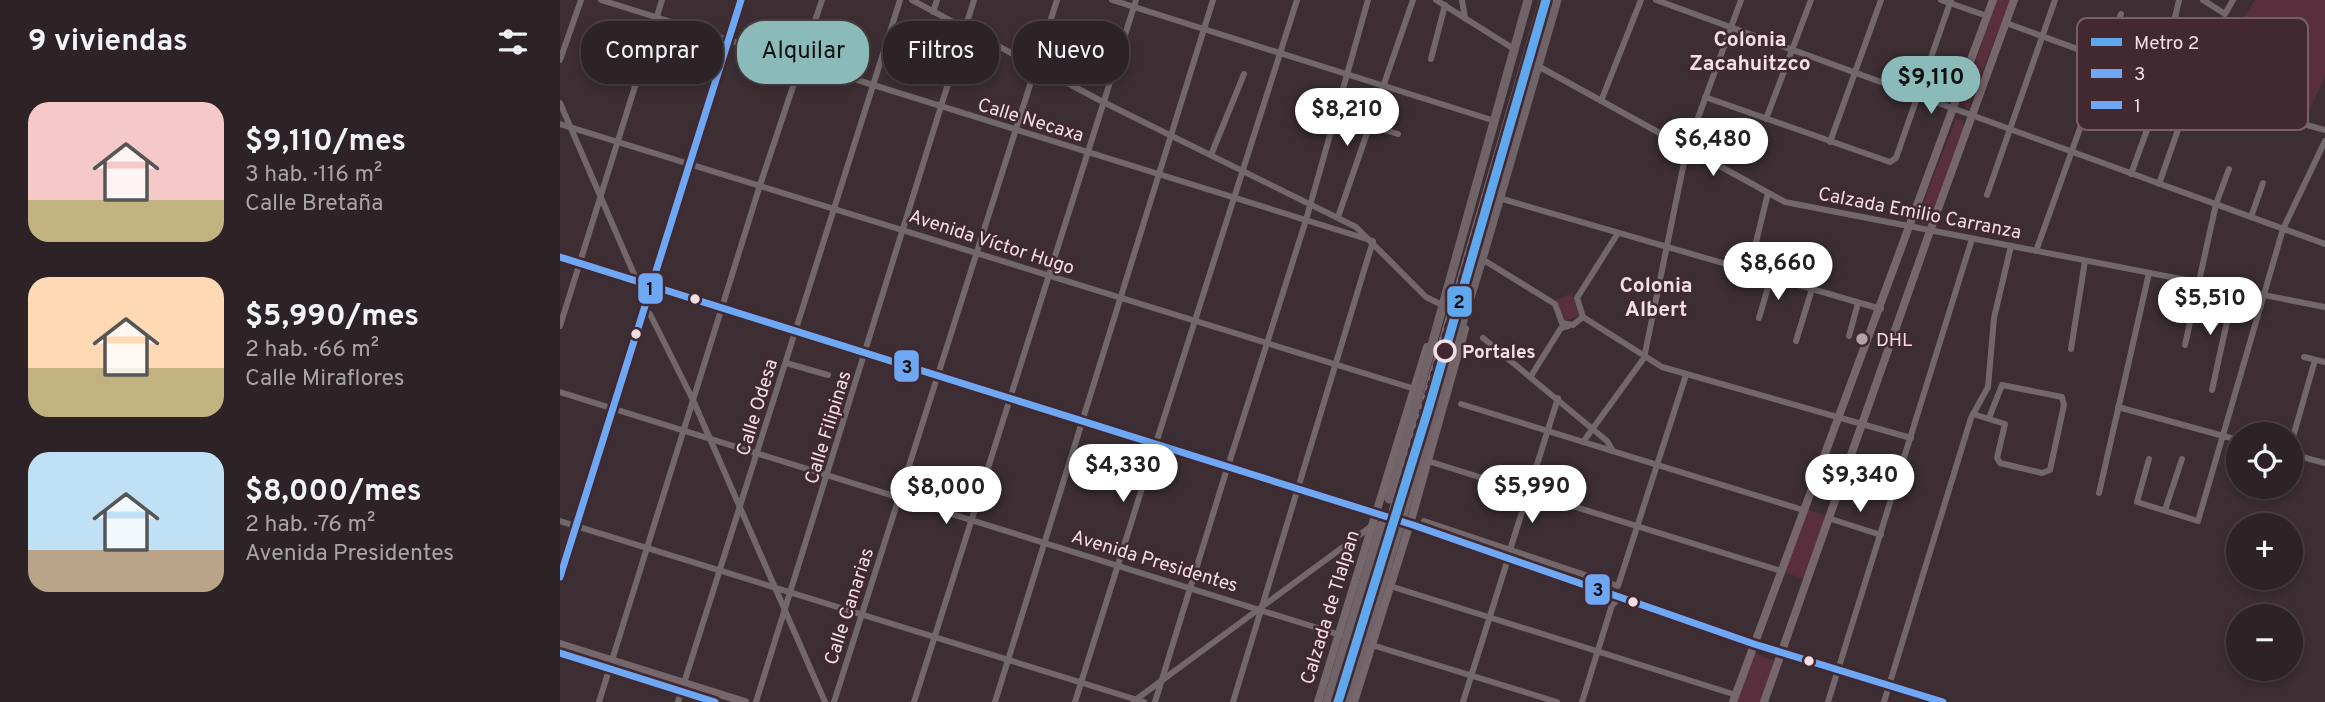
<!DOCTYPE html>
<html lang="es">
<meta charset="utf-8">
<style>
body{margin:0;font-family:Overpass,sans-serif;background:#352a2e;color:#f1f3f6;height:100vh;display:flex;flex-direction:column;font-size:26px;white-space:nowrap}
*{box-sizing:border-box;margin:0}
p{font-size:23px;color:#a7a4a7}
.icon{flex:none;width:38px;height:38px;fill:none;stroke:currentColor;stroke-width:2;stroke-linecap:round;stroke-linejoin:round}
.map{position:relative;flex:1;overflow:hidden}
.drawer{display:flex;flex-direction:column;background:#2d2226;width:560px}
.drawer>*{flex:none}
.guide{position:absolute;left:21px;top:21px;width:665px;height:63px;display:flex;gap:14px}
.buttons{position:absolute;left:1666px;top:422px;display:grid;gap:14px}
.buttons a{display:grid;place-items:center;width:77px;height:77px;border-radius:50%;background:#2d2226;box-shadow:0 4px 10px #0003,0 0 0 2px #483f43;font-size:35px}
.price{position:absolute;translate:-50% -60px;padding:0 16px;border-radius:24px;background:#fff;color:#222;font-size:23px;line-height:46px;filter:drop-shadow(0 2px 4px #0008)}
.price::after{content:'';position:absolute;left:50%;top:42px;width:21px;height:16px;margin-left:-10px;background:inherit;clip-path:polygon(0 0,100% 0,50% 100%)}
.price.current{background:#8bbbb9;color:#111}
ul{padding:0;list-style:none}
li{display:flex;align-items:center;gap:21px;height:175px;padding:0 28px}
li span{display:grid;place-items:center;flex:none;width:196px;height:140px;border-radius:21px;color:#555}
li>.icon{margin-inline-start:auto}
span .icon{width:84px;height:84px;fill:#fffc;stroke-width:1}
li b{font-size:30px}
h2{display:flex;justify-content:space-between;align-items:center;height:84px;padding:0 28px;font-size:30px}
.pill{padding:0 24px;border-radius:28px;background:#2d2226;box-shadow:0 4px 10px #0003,0 0 0 2px #483f43;font-size:24px;line-height:63px}
.pill.current{background:#8bbbb9;color:#111}
main{display:flex;flex:1;min-height:0}
.map>svg:first-child{display:block}
.green{fill:#592f3d}
.lines{fill:none;stroke-linecap:round;stroke-linejoin:round}
.minor{stroke:#72676a;stroke-width:6}
.major{stroke:#76676c;stroke-width:8}
.highway{stroke:#706469;stroke-width:9}
.rail-casing{stroke:#786b6f;stroke-width:4.5}
.rail{stroke:#422831;stroke-width:2;stroke-dasharray:5;stroke-linecap:butt}
.major-bridge{stroke:#76676c;stroke-width:8}
.bus-1-casing{stroke:#422831;stroke-width:12}
.bus-2-casing{stroke:#422831;stroke-width:12}
.bus-1{stroke:#6ea8f5;stroke-width:7}
.bus-2{stroke:#6ea8f5;stroke-width:7}
.metro-1-casing{stroke:#422831;stroke-width:14}
.metro-1{stroke:#60a8ed;stroke-width:9}
.bus-dot{fill:#f1dfe4;stroke:#422831;stroke-width:2.5}
.poi-dot{fill:#b2a1a6;stroke:#422831;stroke-width:2.5}
.stop-dot{fill:#422831;stroke:#f1dfe4;stroke-width:3.5}
.labels{text-anchor:middle;stroke-width:5;stroke-linejoin:round;paint-order:stroke}
.street-label{font-size:19px;fill:#f1dfe4;stroke:#422831}
.poi-label{font-size:19px;fill:#f1dfe4;stroke:#422831;text-anchor:start}
.stop-label{font-size:19px;font-weight:bold;fill:#f1dfe4;stroke:#422831;text-anchor:start}
.neighbourhood-label{font-size:21px;font-weight:bold;fill:#f1dfe4;stroke:#422831}
.key{fill:#422831;stroke:#775f67;stroke-width:2}
.key-label{font-size:19px;fill:#f1dfe4}
.line-badge{stroke:#422831;stroke-width:2.5}
.pale-badge-label{font-size:19px;text-anchor:middle;font-weight:bold;fill:#111}
</style>
<main>
<section class="drawer">
<h2>9 viviendas<svg class="icon" aria-label="filters" viewBox="0 0 24 24"><path d="M4 7h16M4 17h16"/><circle cx="9" cy="7" r="2"/><circle cx="15" cy="17" r="2"/></svg></h2>
<ul>
<li><span style="background:linear-gradient(#f6c9c9 70%,#c2b280 0)"><svg class="icon" aria-label="home" viewBox="0 0 24 24"><path d="M3 11l9-7 9 7M6 9v11h12V9"/></svg></span><div><b>$9,110/mes</b><p>3 hab. · 116 m²</p><p>Calle Bretaña</p></div></li>
<li><span style="background:linear-gradient(#ffd9b3 65%,#c2b280 0)"><svg class="icon" aria-label="home" viewBox="0 0 24 24"><path d="M3 11l9-7 9 7M6 9v11h12V9"/></svg></span><div><b>$5,990/mes</b><p>2 hab. · 66 m²</p><p>Calle Miraflores</p></div></li>
<li><span style="background:linear-gradient(#bfe0f5 70%,#b9a48a 0)"><svg class="icon" aria-label="home" viewBox="0 0 24 24"><path d="M3 11l9-7 9 7M6 9v11h12V9"/></svg></span><div><b>$8,000/mes</b><p>2 hab. · 76 m²</p><p>Avenida Presidentes</p></div></li>
</ul>
</section>
<div class="map">
<svg width="1765" height="702" viewBox="0 0 1765 702">
<rect width="100%" height="100%" fill="#3c2e33"/>
<g class="green">
<path d="M 1437,0 L 1450,0 L 1408,109 L 1401,103 Z"/>
<path d="M 1695,0 L 1765,0 L 1765,77 L 1749,111 L 1648,72 Z"/>
<path d="M 1396,119 L 1402,120 L 1404,126 L 1370,220 L 1365,225 L 1359,221 L 1360,211 Z"/>
<path d="M 1012,293 L 1019,316 L 1004,321 L 996,300 Z"/>
<path d="M 1244,509 L 1268,516 L 1246,579 L 1221,572 Z"/>
<path d="M 1194,653 L 1216,662 L 1201,702 L 1175,702 Z"/>
</g>
<g class="lines">
<g class="minor">
<path d="M 41,0 L 813,241 L 673,702"/>
<path d="M 352,0 L 543,102 L 796,227 L 866,297 L 884,306"/>
<path d="M 552,0 L 935,121"/>
<path d="M 876,0 L 954,49"/>
<path d="M 902,0 L 905,18"/>
<path d="M 1096,0 L 1765,244"/>
<path d="M 1381,0 L 1427,16"/>
<path d="M 1619,0 L 1612,31 L 1622,38"/>
<path d="M 1643,0 L 1665,14 L 1673,0"/>
<path d="M 373,12 L 377,0"/>
<path d="M 1446,23 L 1655,99 L 1765,130"/>
<path d="M 871,59 L 885,5"/>
<path d="M 0,60 L 21,0"/>
<path d="M 978,66 L 1225,202 L 1765,307"/>
<path d="M 1145,97 L 1330,162 L 1336,158 L 1391,0"/>
<path d="M 1041,101 L 1081,0"/>
<path d="M 0,103 L 77,281"/>
<path d="M 1206,119 L 1251,0"/>
<path d="M 0,124 L 855,389"/>
<path d="M 809,125 L 838,134"/>
<path d="M 1270,142 L 1321,0"/>
<path d="M 651,155 L 684,74"/>
<path d="M 1571,174 L 1596,105"/>
<path d="M 1599,184 L 1620,124"/>
<path d="M 1427,195 L 1495,0"/>
<path d="M 939,198 L 1321,309"/>
<path d="M 778,217 L 853,0"/>
<path d="M 1691,217 L 1703,183"/>
<path d="M 1476,251 L 1561,14"/>
<path d="M 922,259 L 995,304 L 1002,323 L 1013,325 L 1023,317 L 1102,367 L 1351,438"/>
<path d="M 1189,271 L 1208,193"/>
<path d="M 84,311 L 90,314 L 133,400 L 265,702"/>
<path d="M 1023,317 L 1017,298 L 1058,233"/>
<path d="M 1199,318 L 1211,277"/>
<path d="M 0,326 L 102,0"/>
<path d="M 1289,336 L 1298,303"/>
<path d="M 923,338 L 1047,441 L 1053,451"/>
<path d="M 1236,341 L 1252,289"/>
<path d="M 1625,345 L 1656,204 L 1669,169"/>
<path d="M 1511,349 L 1525,261"/>
<path d="M 1744,357 L 1765,362"/>
<path d="M 226,363 L 268,375"/>
<path d="M 971,376 L 1001,328 L 1008,326"/>
<path d="M 1652,390 L 1674,290"/>
<path d="M 0,392 L 780,635"/>
<path d="M 901,404 L 1243,510"/>
<path d="M 1558,407 L 1678,440"/>
<path d="M 1413,414 L 1445,424 L 1437,458 L 1440,463 L 1482,473 L 1490,470 L 1504,405 L 1502,397 L 1442,385 L 1429,418"/>
<path d="M 1023,442 L 1084,358 L 1127,148 L 1181,0"/>
<path d="M 596,443 L 737,0"/>
<path d="M 1731,444 L 1755,360"/>
<path d="M 1731,454 L 1765,463"/>
<path d="M 1589,459 L 1577,502 L 1638,521 L 1723,229 L 1765,141"/>
<path d="M 670,460 L 746,220 L 808,0"/>
<path d="M 868,461 L 1221,571"/>
<path d="M 1539,493 L 1589,273"/>
<path d="M 1605,510 L 1622,459"/>
<path d="M 1271,519 L 1321,535"/>
<path d="M 0,521 L 584,702"/>
<path d="M 864,521 L 1058,586 L 1126,375"/>
<path d="M 950,550 L 998,398"/>
<path d="M 830,586 L 1176,695"/>
<path d="M 812,645 L 997,702"/>
<path d="M 574,701 L 813,525"/>
<path d="M 39,702 L 200,185 L 262,0"/>
<path d="M 118,702 L 340,0"/>
<path d="M 196,702 L 414,0"/>
<path d="M 274,702 L 497,0"/>
<path d="M 354,702 L 576,0"/>
<path d="M 435,702 L 653,0"/>
<path d="M 515,702 L 594,450"/>
<path d="M 595,702 L 666,472"/>
<path d="M 903,702 L 947,562"/>
<path d="M 1022,702 L 1052,605 L 1061,597"/>
<path d="M 1268,702 L 1412,239"/>
<path d="M 1324,702 L 1411,418 L 1428,387 L 1434,318 L 1451,246"/>
</g>
<g class="major">
<path d="M 0,257 L 663,464"/>
<path d="M 853,525 L 1194,644 L 1383,702"/>
<path d="M 0,577 L 181,0"/>
<path d="M 0,644 L 185,702"/>
<path d="M 0,653 L 155,702"/>
<path d="M 758,702 L 867,347"/>
<path d="M 794,702 L 852,517 L 905,329"/>
<path d="M 1173,702 L 1433,0"/>
<path d="M 1204,702 L 1370,231 L 1454,0"/>
</g>
<g class="highway">
<path d="M 829,499 L 968,0"/>
<path d="M 767,702 L 821,525"/>
<path d="M 786,702 L 922,259 L 997,0"/>
</g>
<g class="rail-casing">
<path id="rail" d="M 775,702 L 981,0"/>
</g>
<use href="#rail" class="rail"/>
<path class="major-bridge" d="M 663,464 L 853,525"/>
<g class="bus-1-casing">
<g id="bus-1">
<path d="M 0,257 L 853,525 L 1194,644 L 1383,702"/>
<path d="M 0,653 L 155,702"/>
</g>
</g>
<g class="bus-2-casing">
<path id="bus-2" d="M 0,577 L 181,0"/>
</g>
<use href="#bus-1" class="bus-1"/>
<use href="#bus-2" class="bus-2"/>
<g class="metro-1-casing">
<path id="metro-1" d="M 778,702 L 869,407 L 986,0"/>
</g>
<use href="#metro-1" class="metro-1"/>
</g>
<g class="bus-dot">
<circle cx="135" cy="299" r="6"/>
<circle cx="76" cy="334" r="6"/>
<circle cx="1073" cy="602" r="6"/>
<circle cx="1249" cy="661" r="6"/>
</g>
<circle class="poi-dot" cx="1302" cy="339" r="7"/>
<circle class="stop-dot" cx="885" cy="351" r="10"/>
<g class="labels">
<g class="street-label">
<text transform="translate(471 119) rotate(17)" y="7">Calle Necaxa</text>
<text transform="translate(1360 212) rotate(11)" y="7">Calzada Emilio Carranza</text>
<text transform="translate(432 241) rotate(18)" y="7">Avenida Víctor Hugo</text>
<text transform="translate(196 407) rotate(-73)" y="7">Calle Odesa</text>
<text transform="translate(267 427) rotate(-73)" y="7">Calle Filipinas</text>
<text transform="translate(595 560) rotate(17)" y="7">Avenida Presidentes</text>
<text transform="translate(288 606) rotate(-72)" y="7">Calle Canarias</text>
<text transform="translate(769 607) rotate(-73)" y="7">Calzada de Tlalpan</text>
</g>
<g class="poi-label">
<text x="1316" y="346">DHL</text>
</g>
<g class="stop-label">
<text x="902" y="358">Portales</text>
</g>
<g class="neighbourhood-label">
<text x="1190" y="46">Colonia<tspan x="1190" dy="24">Zacahuitzco</tspan></text>
<text x="1096" y="292">Colonia<tspan x="1096" dy="24">Albert</tspan></text>
</g>
</g>
<rect x="1517" y="18" width="231" height="112" rx="10" class="key"/>
<rect x="1531" y="38" width="31" height="8" fill="#60a8ed"/>
<rect x="1531" y="69" width="31" height="9" fill="#6ea8f5"/>
<rect x="1531" y="101" width="31" height="8" fill="#6ea8f5"/>
<g class="key-label">
<text x="1574" y="49">Metro 2</text>
<text x="1574" y="80">3</text>
<text x="1574" y="112">1</text>
</g>
<g class="line-badge">
<rect x="77" y="272" width="27" height="33" rx="7" fill="#6ea8f5"/>
<rect x="886" y="285" width="27" height="33" rx="7" fill="#60a8ed"/>
<rect x="333" y="349" width="27" height="34" rx="7" fill="#6ea8f5"/>
<rect x="1024" y="573" width="27" height="33" rx="7" fill="#6ea8f5"/>
</g>
<g class="pale-badge-label">
<text x="90" y="295">1</text>
<text x="899" y="308">2</text>
<text x="347" y="373">3</text>
<text x="1038" y="596">3</text>
</g>
</svg>
<div class="buttons">
<a><svg class="icon" aria-label="locate" viewBox="0 0 24 24"><circle cx="12" cy="12" r="6"/><path d="M12 2v4M12 18v4M2 12h4M18 12h4"/></svg></a>
<a>+</a>
<a>−</a>
</div>
<b class="price current" style="left:1371px;top:116px">$9,110</b>
<b class="price" style="left:787px;top:148px">$8,210</b>
<b class="price" style="left:1153px;top:178px">$6,480</b>
<b class="price" style="left:1218px;top:302px">$8,660</b>
<b class="price" style="left:1650px;top:337px">$5,510</b>
<b class="price" style="left:563px;top:504px">$4,330</b>
<b class="price" style="left:1300px;top:514px">$9,340</b>
<b class="price" style="left:972px;top:525px">$5,990</b>
<b class="price" style="left:386px;top:526px">$8,000</b>
<div class="guide">
<a class="pill">Comprar</a>
<a class="pill current">Alquilar</a>
<a class="pill">Filtros</a>
<a class="pill">Nuevo</a>
</div>
</div>
</main>
